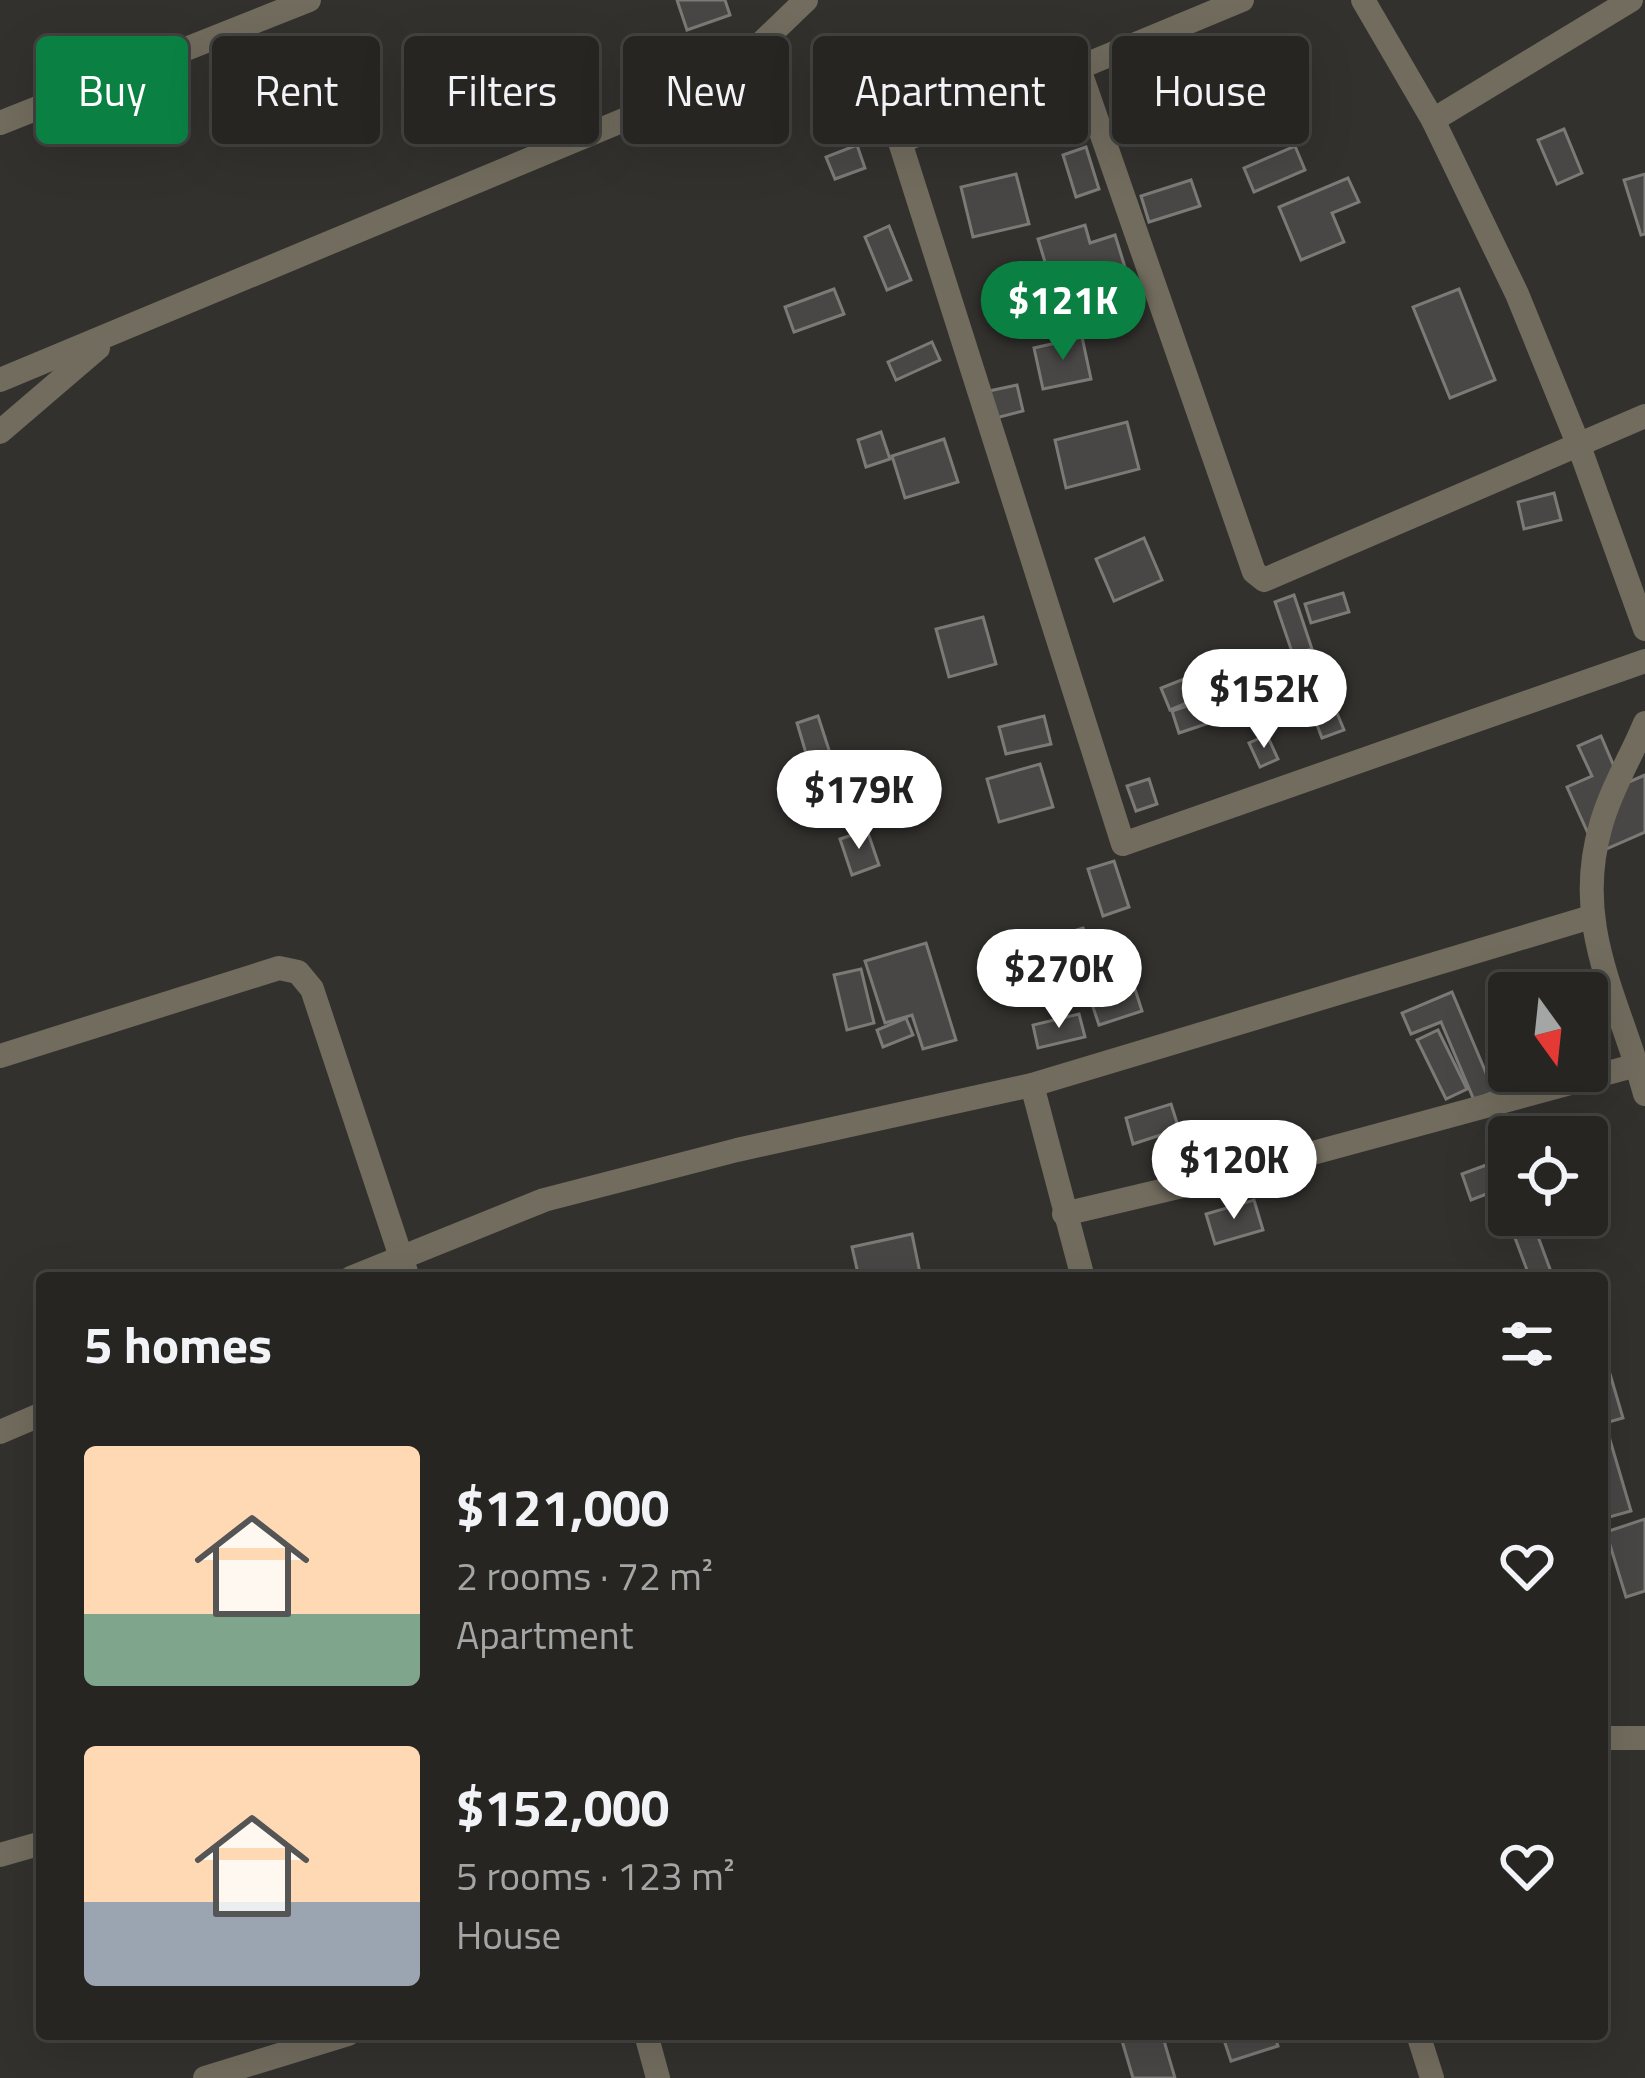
<!DOCTYPE html>
<meta charset="utf-8">
<style>
body{margin:0;font-family:"Titillium Web",sans-serif;background:#2e2d2a;color:#f1f3f6;height:100vh;display:flex;flex-direction:column;font-size:45px;white-space:nowrap}
*{box-sizing:border-box;margin:0}
p{font-size:39px;color:#a4a5a5}
.icon{flex:none;width:66px;height:66px;fill:none;stroke:currentColor;stroke-width:2;stroke-linecap:round;stroke-linejoin:round}
.map{position:relative;flex:1;overflow:hidden}
.drawer{position:absolute;left:36px;top:1272px;width:1572px;height:768px;display:flex;flex-direction:column;background:#262522;border-radius:12px;box-shadow:0 12px 48px #0002,0 0 0 3px #424240}
.drawer>*{flex:none}
.banner{position:absolute;left:36px;top:36px;width:1575px;height:108px;display:flex;gap:24px}
.needle{width:78px;rotate:165deg}
.fabs{position:absolute;left:1488px;top:972px;display:grid;gap:24px}
.fabs a{display:grid;place-items:center;width:120px;height:120px;border-radius:12px;background:#262522;box-shadow:0 12px 48px #0002,0 0 0 3px #424240;font-size:60px}
.price{position:absolute;translate:-50% -102px;padding:0 27px;border-radius:42px;background:#fff;color:#222;font-size:39px;line-height:78px;filter:drop-shadow(0 3px 6px #0008)}
.price::after{content:'';position:absolute;left:50%;top:72px;width:36px;height:27px;margin-left:-18px;background:inherit;clip-path:polygon(0 0,100% 0,50% 100%)}
.price.current{background:#0b8043;color:#fff}
ul{padding:0;list-style:none}
li{display:flex;align-items:center;gap:36px;height:300px;padding:0 48px}
li span{display:grid;place-items:center;flex:none;width:336px;height:240px;border-radius:12px;color:#555}
li>.icon{margin-inline-start:auto}
span .icon{width:144px;height:144px;fill:#fffc;stroke-width:1}
li b{font-size:51px}
h2{display:flex;justify-content:space-between;align-items:center;height:144px;padding:0 48px;font-size:51px}
.chip{padding:0 42px;border-radius:12px;background:#262522;box-shadow:0 12px 48px #0002,0 0 0 3px #424240;font-size:42px;line-height:108px}
.chip.current{background:#0b8043;color:#fff}
.map>svg:first-child{display:block}
.building{fill:#494745;stroke:#7c7a77;stroke-width:3}
.lines{fill:none;stroke-linecap:round;stroke-linejoin:round}
.minor{stroke:#726c5e;stroke-width:24}
</style>
<div class="map">
<svg width="1645" height="2078" viewBox="0 0 1645 2078">
<rect width="100%" height="100%" fill="#32312e"/>
<g class="building">
<path d="M 677,0 L 725,0 L 730,15 L 687,30 Z"/>
<path d="M 1199,40 L 1210,66 L 1161,87 L 1149,62 Z"/>
<path d="M 704,53 L 731,100 L 666,137 L 639,90 Z"/>
<path d="M 1564,129 L 1582,173 L 1557,184 L 1538,140 Z"/>
<path d="M 857,145 L 865,168 L 835,179 L 826,157 Z"/>
<path d="M 1295,146 L 1305,170 L 1254,192 L 1244,168 Z"/>
<path d="M 1086,147 L 1099,189 L 1076,197 L 1063,155 Z"/>
<path d="M 1016,174 L 1029,224 L 973,237 L 961,187 Z"/>
<path d="M 1645,174 L 1645,234 L 1641,235 L 1624,180 Z"/>
<path d="M 1348,178 L 1359,202 L 1332,213 L 1344,242 L 1301,260 L 1279,207 Z"/>
<path d="M 1191,180 L 1200,206 L 1149,222 L 1141,196 Z"/>
<path d="M 1085,225 L 1090,243 L 1115,235 L 1133,293 L 1108,301 L 1099,270 L 1052,285 L 1038,239 Z"/>
<path d="M 889,226 L 911,280 L 887,290 L 865,237 Z"/>
<path d="M 834,289 L 844,314 L 794,332 L 785,307 Z"/>
<path d="M 1459,289 L 1495,380 L 1450,398 L 1413,307 Z"/>
<path d="M 1082,337 L 1091,379 L 1043,389 L 1034,348 Z"/>
<path d="M 932,342 L 940,360 L 896,380 L 888,362 Z"/>
<path d="M 1017,385 L 1023,411 L 996,418 L 989,391 Z"/>
<path d="M 1127,422 L 1139,469 L 1066,488 L 1055,440 Z"/>
<path d="M 881,432 L 890,459 L 866,467 L 858,440 Z"/>
<path d="M 944,439 L 958,482 L 905,498 L 892,456 Z"/>
<path d="M 1554,493 L 1561,520 L 1524,529 L 1518,502 Z"/>
<path d="M 1144,538 L 1162,580 L 1114,601 L 1096,559 Z"/>
<path d="M 1343,593 L 1349,612 L 1311,623 L 1305,604 Z"/>
<path d="M 1294,595 L 1312,649 L 1293,655 L 1275,602 Z"/>
<path d="M 983,617 L 996,664 L 949,677 L 936,629 Z"/>
<path d="M 1194,675 L 1203,696 L 1170,710 L 1161,688 Z"/>
<path d="M 1205,700 L 1212,722 L 1179,733 L 1172,711 Z"/>
<path d="M 1332,701 L 1344,730 L 1322,738 L 1311,709 Z"/>
<path d="M 818,716 L 830,753 L 808,760 L 797,723 Z"/>
<path d="M 1044,716 L 1051,744 L 1006,754 L 999,727 Z"/>
<path d="M 1267,735 L 1278,759 L 1260,767 L 1249,743 Z"/>
<path d="M 1601,736 L 1622,785 L 1645,775 L 1645,832 L 1597,853 L 1567,787 L 1592,776 L 1578,746 Z"/>
<path d="M 1040,764 L 1053,807 L 999,822 L 987,779 Z"/>
<path d="M 1149,779 L 1157,804 L 1136,811 L 1127,786 Z"/>
<path d="M 867,830 L 879,865 L 852,875 L 840,839 Z"/>
<path d="M 1114,861 L 1129,907 L 1103,916 L 1088,869 Z"/>
<path d="M 1083,928 L 1096,972 L 1018,995 L 1005,951 Z"/>
<path d="M 926,943 L 956,1040 L 923,1049 L 912,1015 L 885,1023 L 865,961 Z"/>
<path d="M 861,969 L 874,1023 L 847,1030 L 834,975 Z"/>
<path d="M 1134,986 L 1142,1011 L 1099,1025 L 1091,1001 Z"/>
<path d="M 1452,992 L 1494,1092 L 1474,1100 L 1441,1022 L 1411,1034 L 1402,1013 Z"/>
<path d="M 1079,1014 L 1085,1037 L 1038,1048 L 1033,1025 Z"/>
<path d="M 906,1018 L 913,1035 L 883,1047 L 877,1030 Z"/>
<path d="M 1438,1030 L 1467,1089 L 1446,1099 L 1417,1040 Z"/>
<path d="M 1171,1104 L 1179,1129 L 1133,1144 L 1126,1118 Z"/>
<path d="M 1508,1157 L 1509,1215 L 1530,1215 L 1553,1277 L 1550,1278 L 1530,1278 L 1497,1190 L 1471,1200 L 1462,1174 Z"/>
<path d="M 1254,1200 L 1263,1230 L 1215,1244 L 1206,1214 Z"/>
<path d="M 912,1234 L 921,1278 L 859,1278 L 852,1247 Z"/>
<path d="M 1610,1374 L 1623,1418 L 1605,1423 L 1631,1511 L 1606,1518 L 1602,1505 L 1602,1376 Z"/>
<path d="M 1645,1519 L 1645,1591 L 1626,1597 L 1606,1532 Z"/>
<path d="M 1120,2034 L 1162,2034 L 1175,2078 L 1133,2078 Z"/>
<path d="M 1222,2034 L 1274,2034 L 1278,2046 L 1231,2061 Z"/>
</g>
<g class="lines">
<g class="minor">
<path d="M 1242,0 L 900,142 L 1123,844 L 1645,661"/>
<path d="M 1363,0 L 1433,120 L 1517,294 L 1579,446 L 1645,629"/>
<path d="M 1078,66 L 1254,572 L 1264,580 L 1645,416"/>
<path d="M 1433,120 L 1631,0"/>
<path d="M 0,123 L 309,0"/>
<path d="M 0,380 L 715,82 L 751,53 L 806,0"/>
<path d="M 0,432 L 98,348"/>
<path d="M 1645,723 C 1631,757 1611,789 1601,825 C 1571,927 1620,1000 1645,1094"/>
<path d="M 0,1056 L 279,968 L 298,972 L 312,989 L 408,1278"/>
<path d="M 1032,1085 L 1083,1278"/>
<path d="M 1064,1214 L 1254,1169 L 1637,1065"/>
<path d="M 351,1278 L 544,1200 L 737,1150 L 1032,1085 L 1591,917"/>
<path d="M 0,1432 L 42,1414"/>
<path d="M 1602,1738 L 1645,1738"/>
<path d="M 0,1855 L 42,1843"/>
<path d="M 646,2034 L 658,2078"/>
<path d="M 1418,2034 L 1432,2078"/>
<path d="M 205,2078 L 348,2034"/>
</g>
</g>
</svg>
<div class="fabs">
<a><svg class="needle" viewBox="-14 -14 28 28"><path d="M0-13l5 13h-10z" fill="#e53935"/><path d="M0 13l5-13h-10z" fill="#a4a5a5"/></svg></a>
<a><svg class="icon" aria-label="locate" viewBox="0 0 24 24"><circle cx="12" cy="12" r="6"/><path d="M12 2v4M12 18v4M2 12h4M18 12h4"/></svg></a>
</div>
<b class="price current" style="left:1063px;top:363px">$121K</b>
<b class="price" style="left:1264px;top:751px">$152K</b>
<b class="price" style="left:859px;top:852px">$179K</b>
<b class="price" style="left:1059px;top:1031px">$270K</b>
<b class="price" style="left:1234px;top:1222px">$120K</b>
<div class="banner">
<a class="chip current">Buy</a>
<a class="chip">Rent</a>
<a class="chip">Filters</a>
<a class="chip">New</a>
<a class="chip">Apartment</a>
<a class="chip">House</a>
</div>
<section class="drawer">
<h2>5 homes<svg class="icon" aria-label="filters" viewBox="0 0 24 24"><path d="M4 7h16M4 17h16"/><circle cx="9" cy="7" r="2"/><circle cx="15" cy="17" r="2"/></svg></h2>
<ul>
<li><span style="background:linear-gradient(#ffd9b3 70%,#7fa58c 0)"><svg class="icon" aria-label="home" viewBox="0 0 24 24"><path d="M3 11l9-7 9 7M6 9v11h12V9"/></svg></span><div><b>$121,000</b><p>2 rooms · 72 m²</p><p>Apartment</p></div><svg class="icon" aria-label="heart" viewBox="0 0 24 24"><path d="M12 20l-8-8c-3-5 5-10 8-4 3-6 11-1 8 4z"/></svg></li>
<li><span style="background:linear-gradient(#ffd9b3 65%,#9aa5b1 0)"><svg class="icon" aria-label="home" viewBox="0 0 24 24"><path d="M3 11l9-7 9 7M6 9v11h12V9"/></svg></span><div><b>$152,000</b><p>5 rooms · 123 m²</p><p>House</p></div><svg class="icon" aria-label="heart" viewBox="0 0 24 24"><path d="M12 20l-8-8c-3-5 5-10 8-4 3-6 11-1 8 4z"/></svg></li>
</ul>
</section>
</div>
